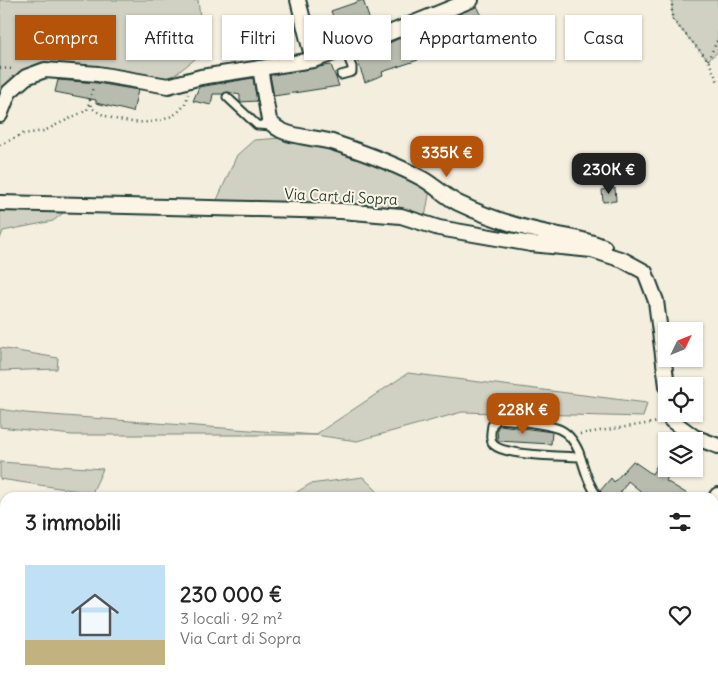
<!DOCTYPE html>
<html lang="it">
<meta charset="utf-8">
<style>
body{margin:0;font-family:Delius,sans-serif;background:#f6f6f6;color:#222;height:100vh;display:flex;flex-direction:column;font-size:19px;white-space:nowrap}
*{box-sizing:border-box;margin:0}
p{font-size:16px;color:#767676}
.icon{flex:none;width:28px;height:28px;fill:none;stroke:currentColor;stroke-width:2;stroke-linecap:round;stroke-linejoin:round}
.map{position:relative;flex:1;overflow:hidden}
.sheet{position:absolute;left:0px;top:492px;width:719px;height:196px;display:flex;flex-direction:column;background:#fff;border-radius:15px 15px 0 0;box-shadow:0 1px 4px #0004}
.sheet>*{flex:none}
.hud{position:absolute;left:15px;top:15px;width:689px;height:45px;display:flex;gap:10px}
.needle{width:32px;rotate:47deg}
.fabs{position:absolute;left:658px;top:322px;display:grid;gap:10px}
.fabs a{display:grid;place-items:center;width:45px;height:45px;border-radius:0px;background:#fff;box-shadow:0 1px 4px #0004;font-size:25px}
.price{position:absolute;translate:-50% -42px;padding:0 11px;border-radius:10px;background:#b45309;color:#fff;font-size:16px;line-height:32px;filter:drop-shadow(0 1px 2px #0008)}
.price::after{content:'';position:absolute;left:50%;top:30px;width:15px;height:11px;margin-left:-8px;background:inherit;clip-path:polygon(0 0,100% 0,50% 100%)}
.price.on{background:#222;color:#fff}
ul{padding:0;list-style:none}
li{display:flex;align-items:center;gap:15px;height:125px;padding:0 25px}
li span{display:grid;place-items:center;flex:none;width:140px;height:100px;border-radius:0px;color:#555}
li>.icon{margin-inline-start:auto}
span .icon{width:60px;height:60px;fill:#fffc;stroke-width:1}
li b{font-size:21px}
h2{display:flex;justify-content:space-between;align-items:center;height:60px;padding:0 25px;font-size:21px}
.chip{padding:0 18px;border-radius:0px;background:#fff;box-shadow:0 1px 4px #0004;font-size:18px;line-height:45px}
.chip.on{background:#b45309;color:#fff}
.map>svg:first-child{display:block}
.green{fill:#d0d1c2;stroke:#78877b}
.building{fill:#b8bcae;stroke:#1f3d34}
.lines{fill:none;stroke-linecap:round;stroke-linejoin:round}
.service-casing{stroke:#1f3d34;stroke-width:11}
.minor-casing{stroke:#1f3d34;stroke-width:18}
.tertiary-casing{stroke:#1f3d34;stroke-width:20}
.path{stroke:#1f3d34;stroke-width:2.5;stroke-dasharray:1 4;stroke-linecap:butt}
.service{stroke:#fcf5e5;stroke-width:7}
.minor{stroke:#fcf5e5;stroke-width:14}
.tertiary{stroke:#fcf5e5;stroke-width:16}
.labels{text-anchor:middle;stroke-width:4;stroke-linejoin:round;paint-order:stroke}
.street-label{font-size:15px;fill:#1f3d34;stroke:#fcf5e5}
</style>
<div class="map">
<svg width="718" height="688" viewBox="0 0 718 688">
<rect width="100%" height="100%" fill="#f3eede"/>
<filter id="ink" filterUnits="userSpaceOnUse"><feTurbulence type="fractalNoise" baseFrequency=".02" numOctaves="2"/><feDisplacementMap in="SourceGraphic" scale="10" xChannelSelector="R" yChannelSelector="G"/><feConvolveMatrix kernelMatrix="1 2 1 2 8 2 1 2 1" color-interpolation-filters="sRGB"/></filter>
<g filter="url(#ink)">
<g class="green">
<path d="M 0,0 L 198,0 L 204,52 L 167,81 L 32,67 L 9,92 L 0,92 Z"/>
<path d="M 672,0 L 718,0 L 718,52 L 708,60 L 672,19 Z"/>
<path d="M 309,136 L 431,184 L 424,223 L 213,209 L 237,155 L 254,140 Z"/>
<path d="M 0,203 L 72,206 L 53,221 L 3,231 L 0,239 Z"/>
<path d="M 0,348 L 58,358 L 57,369 L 0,371 Z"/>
<path d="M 408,373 L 647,403 L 643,417 L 462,412 L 357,441 L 315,435 L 72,435 L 0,427 L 0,409 L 25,413 L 315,435 Z"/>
<path d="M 0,462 L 103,469 L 92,493 L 0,479 Z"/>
<path d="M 363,477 L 383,497 L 289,497 L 310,484 Z"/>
<path d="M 718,573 L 718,688 L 716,688 L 714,684 L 714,576 Z"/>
<path d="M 169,684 L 281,684 L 275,688 L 166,688 Z"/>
<path d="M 614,684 L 690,684 L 686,688 L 613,688 Z"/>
</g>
<g class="building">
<path d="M 363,0 L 370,21 L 339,33 L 331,11 Z"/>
<path d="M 477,6 L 488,28 L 477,34 L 473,28 L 451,38 L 445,20 Z"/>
<path d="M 409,34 L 418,60 L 382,72 L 383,75 L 365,82 L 357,60 L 375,54 L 374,50 Z"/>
<path d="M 331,65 L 339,86 L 274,96 L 270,75 Z"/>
<path d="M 253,78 L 257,101 L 240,102 L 240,95 L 228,92 L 223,94 L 213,94 L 211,105 L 193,101 L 199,87 Z"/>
<path d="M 58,80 L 97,83 L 138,90 L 133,112 L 96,103 L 96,100 L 55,92 Z"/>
<path d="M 615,188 L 616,201 L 603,202 L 602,190 Z"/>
<path d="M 500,425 L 552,432 L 551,444 L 498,441 L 497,429 Z"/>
<path d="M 633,461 L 652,474 L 659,462 L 666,466 L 666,469 L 671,469 L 666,481 L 694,498 L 649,498 L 628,481 L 617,498 L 607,498 L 600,491 L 611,478 L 614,482 Z"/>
</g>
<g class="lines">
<g class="service-casing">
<g id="service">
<path d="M 415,23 C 416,26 447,47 449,47 C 456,47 465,40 471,37"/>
<path d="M 341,75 L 352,72 L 352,67 L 345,49"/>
<path d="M 227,97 L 257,125 L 272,126"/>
<path d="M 580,457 C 563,456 505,456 494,445 C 489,440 491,432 492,425 L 498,419 C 513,420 546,424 559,429 C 569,433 575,443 579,452 C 585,469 587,483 599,498"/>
<path d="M 714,598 L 718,600"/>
</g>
</g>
<g class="minor-casing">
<g id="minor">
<path d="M 298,0 L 313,60"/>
<path d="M 260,68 L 269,120 C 281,139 315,136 335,143 C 365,153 396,164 423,179 C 435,186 446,197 458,203 C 487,217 522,228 553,234 C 571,237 587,240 604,247"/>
<path d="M 0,115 L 9,92 L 26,77 L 45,70 L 98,74 L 168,86 L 201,77 L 313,60 L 372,40 L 471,0"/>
<path d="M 0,203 L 341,211 L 401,216 L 439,228 L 531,244 L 592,250 L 623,260 L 645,272 L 656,301 L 667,386"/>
<path d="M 670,414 L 671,420 L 694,437 L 718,446"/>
</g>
</g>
<g class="tertiary-casing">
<g id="tertiary">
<path d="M 714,504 L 718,496"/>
<path d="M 532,688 L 535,684"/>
</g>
</g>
<g class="path">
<path d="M 672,0 L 672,19 L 708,60 L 718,82"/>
<path d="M 708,60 L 718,39"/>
<path d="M 0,68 L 13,69"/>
<path d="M 90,100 L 91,107 C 112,127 183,132 188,94"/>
<path d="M 0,145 L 23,134 L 44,131 L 87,110 L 93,87"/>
<path d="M 580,434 L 659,422"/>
<path d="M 714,660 L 718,655"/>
<path d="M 686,688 L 690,684"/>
</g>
<use href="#service" class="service"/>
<use href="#minor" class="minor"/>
<use href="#tertiary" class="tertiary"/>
</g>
</g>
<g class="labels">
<g class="street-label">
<text transform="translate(341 197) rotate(3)" y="5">Via Cart di Sopra</text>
</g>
</g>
</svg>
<div class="fabs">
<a><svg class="needle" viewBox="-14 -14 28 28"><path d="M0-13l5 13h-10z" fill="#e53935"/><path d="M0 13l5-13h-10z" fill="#767676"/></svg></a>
<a><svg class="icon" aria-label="locate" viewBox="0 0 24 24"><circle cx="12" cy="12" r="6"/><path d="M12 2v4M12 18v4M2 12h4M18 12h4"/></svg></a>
<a><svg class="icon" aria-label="layers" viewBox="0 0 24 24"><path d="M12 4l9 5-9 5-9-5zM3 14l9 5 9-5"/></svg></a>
</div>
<b class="price" style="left:447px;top:178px">335K €</b>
<b class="price on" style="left:609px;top:195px">230K €</b>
<b class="price" style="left:523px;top:435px">228K €</b>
<div class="hud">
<a class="chip on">Compra</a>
<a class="chip">Affitta</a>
<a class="chip">Filtri</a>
<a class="chip">Nuovo</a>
<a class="chip">Appartamento</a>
<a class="chip">Casa</a>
</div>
<section class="sheet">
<h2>3 immobili<svg class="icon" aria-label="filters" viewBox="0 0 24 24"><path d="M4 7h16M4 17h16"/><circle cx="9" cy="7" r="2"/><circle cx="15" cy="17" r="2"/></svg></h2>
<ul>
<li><span style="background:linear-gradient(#bfe0f5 75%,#c2b280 0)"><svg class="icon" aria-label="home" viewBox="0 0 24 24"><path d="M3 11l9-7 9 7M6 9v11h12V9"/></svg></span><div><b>230 000 €</b><p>3 locali · 92 m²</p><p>Via Cart di Sopra</p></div><svg class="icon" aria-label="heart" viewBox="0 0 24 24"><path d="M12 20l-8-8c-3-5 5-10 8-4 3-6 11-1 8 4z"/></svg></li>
</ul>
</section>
</div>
